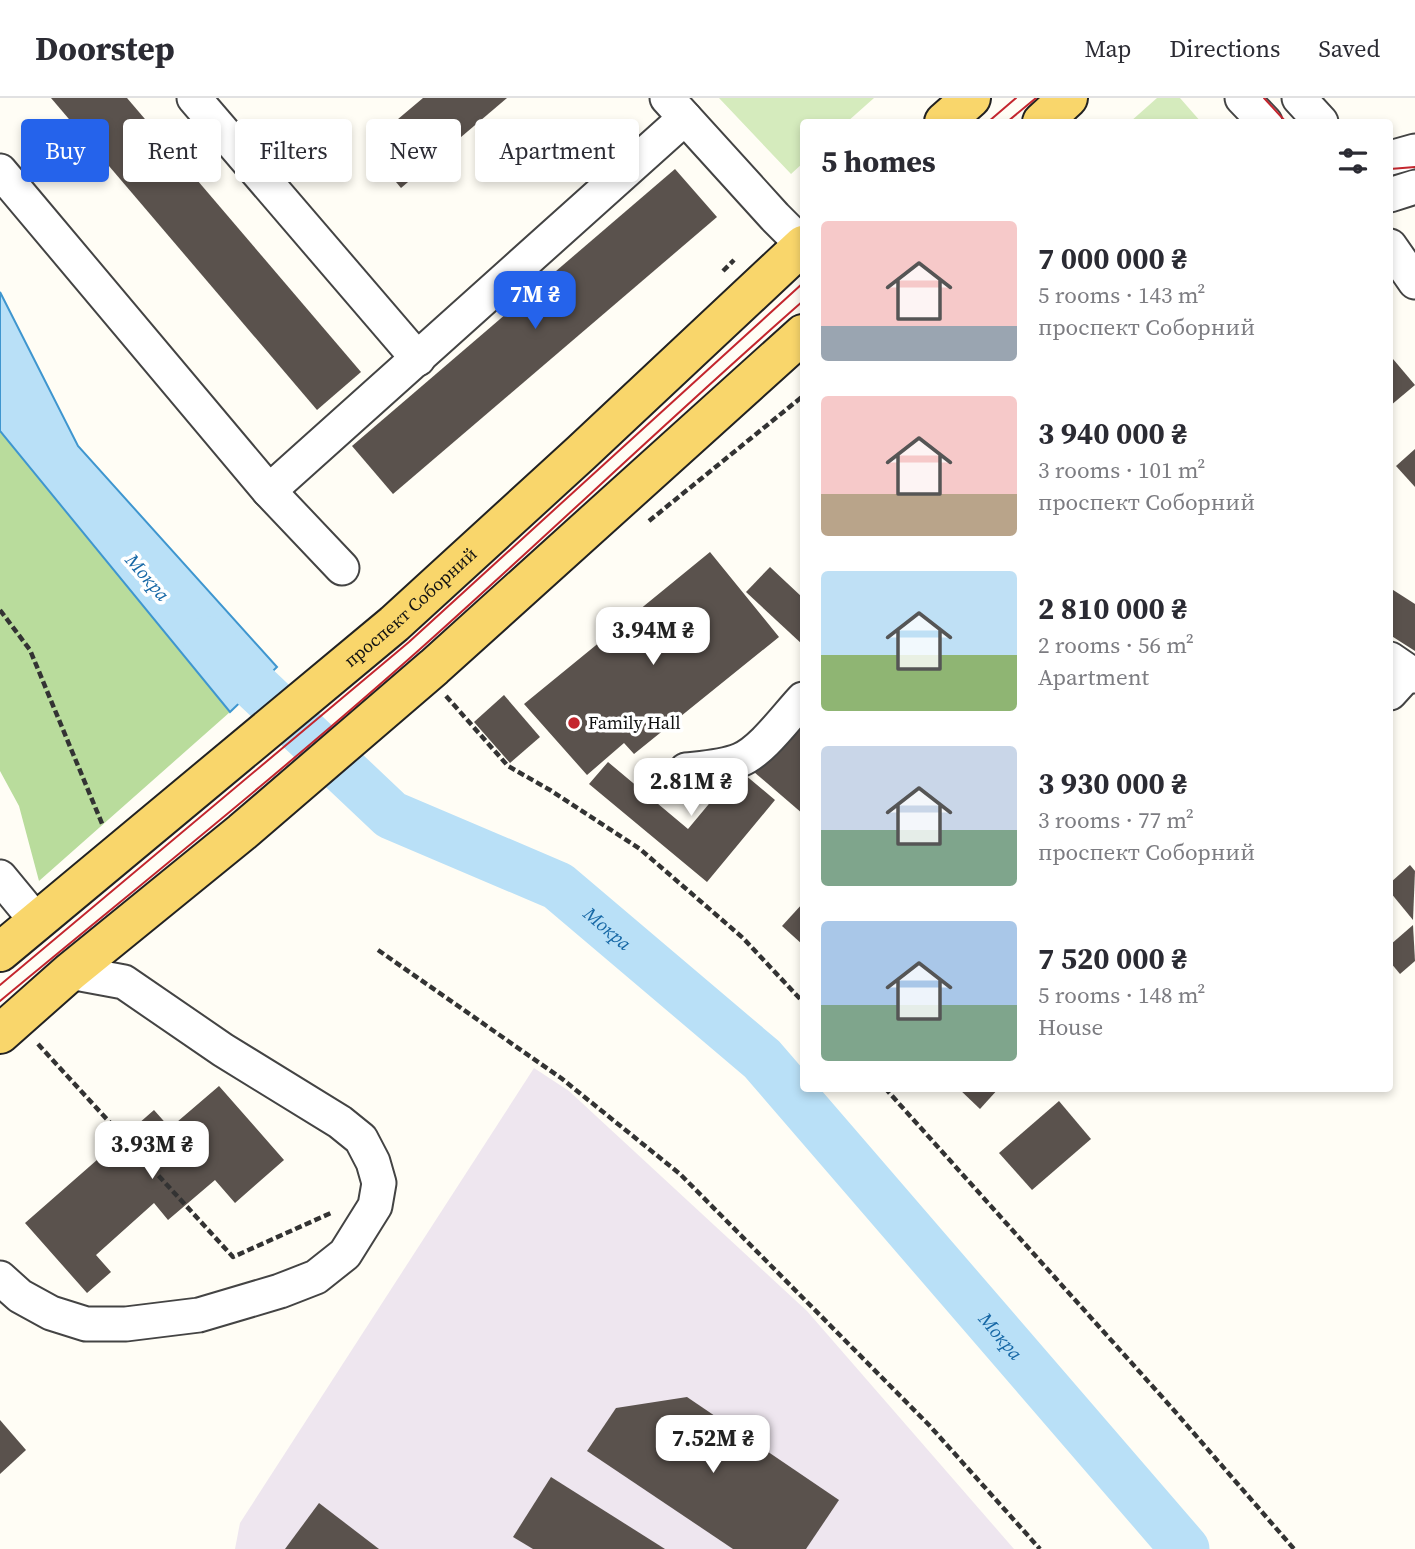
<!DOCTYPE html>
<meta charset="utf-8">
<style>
body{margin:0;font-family:"Source Serif 4",serif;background:#f7f7f7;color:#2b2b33;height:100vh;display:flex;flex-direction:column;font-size:26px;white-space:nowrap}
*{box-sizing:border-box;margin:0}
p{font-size:23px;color:#7c7c81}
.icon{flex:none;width:38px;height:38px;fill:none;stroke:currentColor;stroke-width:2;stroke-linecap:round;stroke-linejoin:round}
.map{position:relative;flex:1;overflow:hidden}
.sheet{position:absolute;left:800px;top:21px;width:593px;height:973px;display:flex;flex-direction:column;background:#fff;border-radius:7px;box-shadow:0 4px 10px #0003}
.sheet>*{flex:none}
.hud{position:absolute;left:21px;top:21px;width:665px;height:63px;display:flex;gap:14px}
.price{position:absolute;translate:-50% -60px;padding:0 16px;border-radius:14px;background:#fff;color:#222;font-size:23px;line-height:46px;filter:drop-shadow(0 2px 4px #0008)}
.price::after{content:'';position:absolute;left:50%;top:42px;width:21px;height:16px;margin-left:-10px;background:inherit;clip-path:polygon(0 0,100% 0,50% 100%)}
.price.selected{background:#2563eb;color:#fff}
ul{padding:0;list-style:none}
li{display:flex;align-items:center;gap:21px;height:175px;padding:0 21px}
li span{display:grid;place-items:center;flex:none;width:196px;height:140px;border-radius:7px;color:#555}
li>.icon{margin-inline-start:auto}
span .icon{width:84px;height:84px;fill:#fffc;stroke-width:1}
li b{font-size:30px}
h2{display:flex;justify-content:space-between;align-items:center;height:84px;padding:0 21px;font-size:30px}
.tag{padding:0 24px;border-radius:7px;background:#fff;box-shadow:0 4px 10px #0003;font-size:24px;line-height:63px}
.tag.selected{background:#2563eb;color:#fff}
header{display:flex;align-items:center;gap:42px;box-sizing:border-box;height:98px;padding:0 35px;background:#fff;border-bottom:2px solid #e1e1e2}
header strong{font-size:33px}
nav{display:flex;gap:38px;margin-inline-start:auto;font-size:24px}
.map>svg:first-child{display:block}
.industrial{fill:#eee6ef}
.green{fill:#d5ebbd}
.forest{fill:#b9dc9c}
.water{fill:#b9e0f7;stroke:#3f96cf;stroke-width:2}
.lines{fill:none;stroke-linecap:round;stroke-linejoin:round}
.river{stroke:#b9e0f7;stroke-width:49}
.building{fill:#5a524d}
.minor-casing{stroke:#444;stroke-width:37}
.major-casing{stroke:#222;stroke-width:42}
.path{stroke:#333;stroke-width:4.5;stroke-dasharray:7 3.5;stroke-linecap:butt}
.minor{stroke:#fff;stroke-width:33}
.major{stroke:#f9d66b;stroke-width:38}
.tram{stroke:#c4262e;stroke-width:2}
.poi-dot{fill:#c4262e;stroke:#fff;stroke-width:2.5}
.labels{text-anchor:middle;stroke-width:7;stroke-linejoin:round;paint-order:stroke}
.street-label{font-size:18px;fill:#111;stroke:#fff}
.poi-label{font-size:18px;fill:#111;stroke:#fff;text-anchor:start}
.water-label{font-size:19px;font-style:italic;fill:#1768a6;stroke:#fff}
</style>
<header>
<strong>Doorstep</strong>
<nav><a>Map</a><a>Directions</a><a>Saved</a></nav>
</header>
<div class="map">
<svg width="1415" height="1451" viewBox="0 0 1415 1451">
<rect width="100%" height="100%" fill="#fffdf5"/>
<path class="industrial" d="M 534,970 L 569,993 L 807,1213 L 1014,1451 L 235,1451 L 240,1425 Z"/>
<g class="green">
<path d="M 719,0 L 874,0 L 847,24 L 803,24 L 803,65 L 791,76 Z"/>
<path d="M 1157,0 L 1180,0 L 1201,24 L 1130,24 Z"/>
</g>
<path class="forest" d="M 0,333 L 230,614 L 39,783 L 19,708 L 0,673 Z"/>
<path class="water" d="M 0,194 L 78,348 L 277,569 L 230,614 L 0,333 Z"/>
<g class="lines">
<path class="river" id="s1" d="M 207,543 L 391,717 L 558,788 L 762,961 L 1185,1451"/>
</g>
<g class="building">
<path d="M 51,0 L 127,0 L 361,274 L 317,312 Z"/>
<path d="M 423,0 L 507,0 L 401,90 L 366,48 Z"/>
<path d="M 675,71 L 717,119 L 393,396 L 352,348 Z"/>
<path d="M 1393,261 L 1415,287 L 1390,308 L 1390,264 Z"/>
<path d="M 1415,351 L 1415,389 L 1396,368 Z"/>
<path d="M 710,454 L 779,539 L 634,656 L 624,645 L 587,677 L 524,606 Z"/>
<path d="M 770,469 L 803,500 L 803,547 L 746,494 Z"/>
<path d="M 1390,490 L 1415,506 L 1415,553 L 1390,537 Z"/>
<path d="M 504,597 L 540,639 L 510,665 L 474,624 Z"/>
<path d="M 803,616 L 803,716 L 754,674 Z"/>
<path d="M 608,664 L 688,731 L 738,671 L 775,702 L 707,784 L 589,686 Z"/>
<path d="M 1410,767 L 1415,773 L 1413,822 L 1390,794 L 1390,785 Z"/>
<path d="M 803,805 L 803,847 L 782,828 Z"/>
<path d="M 1413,827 L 1415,863 L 1400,876 L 1390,864 L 1390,847 Z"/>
<path d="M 219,988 L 284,1062 L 235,1105 L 215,1082 L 168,1122 L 154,1105 L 96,1157 L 111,1174 L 87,1195 L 25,1125 L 154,1012 L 170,1030 Z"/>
<path d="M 958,990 L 999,990 L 980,1011 Z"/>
<path d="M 1059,1003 L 1091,1041 L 1032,1092 L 999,1055 Z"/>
<path d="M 687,1299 L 839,1402 L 806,1451 L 733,1451 L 587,1353 L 616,1310 Z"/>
<path d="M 0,1322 L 26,1352 L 0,1376 Z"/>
<path d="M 551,1379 L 665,1451 L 533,1451 L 513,1439 Z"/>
<path d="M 319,1405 L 379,1451 L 285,1451 Z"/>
</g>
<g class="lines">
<g class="minor-casing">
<g id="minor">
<path d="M 194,0 L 418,261"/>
<path d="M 667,0 L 775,119 L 803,147"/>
<path d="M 1242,0 L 1265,24"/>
<path d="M 1299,0 L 1321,24"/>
<path d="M 1390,60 L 1415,53"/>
<path d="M 0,73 L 269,393 L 342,470"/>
<path d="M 1390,97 L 1415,89"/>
<path d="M 1390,148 L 1415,184"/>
<path d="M 269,393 L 685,20"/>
<path d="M 1390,561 L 1415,578"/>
<path d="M 1390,595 L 1409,574"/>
<path d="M 686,672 C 704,670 723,669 740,662 C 762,653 786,619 803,601"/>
<path d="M 0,779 L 38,825"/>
<path d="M 0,1180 L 20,1198 L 51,1215 L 86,1226 L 126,1226 L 199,1217 L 280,1193 L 316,1179 L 345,1156 L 375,1108 L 379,1085 L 373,1064 L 361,1041 L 340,1024 L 223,952 L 124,884 L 70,874"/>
</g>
</g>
<g class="major-casing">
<g id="major">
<path d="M 944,24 L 971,0"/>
<path d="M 1042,24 L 1068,0"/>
<path id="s2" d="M 0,854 L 394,526 L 581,355 L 803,147"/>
<path d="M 0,936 L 70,874 L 242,734 L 434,569 L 803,236"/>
</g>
</g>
<g class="path">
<path d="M 723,173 L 734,162"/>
<path d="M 649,423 L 803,298"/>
<path d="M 0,512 L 30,552 L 103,728"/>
<path d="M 446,598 L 508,668 L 550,692 L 640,751 L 743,840 L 803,904"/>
<path d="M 378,852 L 561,980 L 680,1076 L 929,1327 L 1040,1451"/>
<path d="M 38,946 L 233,1159 L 333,1114"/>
<path d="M 885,990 L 1172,1310 L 1294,1451"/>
</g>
<use href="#minor" class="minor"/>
<use href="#major" class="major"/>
<g class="tram">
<path d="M 1264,0 L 1286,24"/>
<path d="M 988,24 L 1016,0"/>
<path d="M 1007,24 L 1036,0"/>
<path d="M 1390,71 L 1415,69"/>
<path d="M 0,887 L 409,544 L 803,185"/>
<path d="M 0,903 C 140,787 283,673 419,552 C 548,437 673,317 803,203"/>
</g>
</g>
<circle class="poi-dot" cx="574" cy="625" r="7"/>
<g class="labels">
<g class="street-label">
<text dy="6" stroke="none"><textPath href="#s2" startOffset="536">проспект Соборний</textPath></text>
</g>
<g class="poi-label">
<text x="588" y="631">Family Hall</text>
</g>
<g class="water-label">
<text transform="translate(148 479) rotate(49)" y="7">Мокра</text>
<text dy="7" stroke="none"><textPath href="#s1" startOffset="500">Мокра</textPath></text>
<text dy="7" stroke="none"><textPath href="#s1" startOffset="1068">Мокра</textPath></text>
</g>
</g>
</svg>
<b class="price selected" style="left:535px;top:233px">7M ₴</b>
<b class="price" style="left:653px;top:569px">3.94M ₴</b>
<b class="price" style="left:691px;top:720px">2.81M ₴</b>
<b class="price" style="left:152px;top:1083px">3.93M ₴</b>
<b class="price" style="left:713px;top:1377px">7.52M ₴</b>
<div class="hud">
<a class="tag selected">Buy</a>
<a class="tag">Rent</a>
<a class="tag">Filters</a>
<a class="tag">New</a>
<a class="tag">Apartment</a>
</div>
<section class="sheet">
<h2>5 homes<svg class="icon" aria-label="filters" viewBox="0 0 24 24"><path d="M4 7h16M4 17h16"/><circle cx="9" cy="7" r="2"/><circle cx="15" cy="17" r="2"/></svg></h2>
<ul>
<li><span style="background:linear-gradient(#f6c9c9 75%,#9aa5b1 0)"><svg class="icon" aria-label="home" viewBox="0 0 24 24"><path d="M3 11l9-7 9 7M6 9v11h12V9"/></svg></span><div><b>7 000 000 ₴</b><p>5 rooms · 143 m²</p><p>проспект Соборний</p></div></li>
<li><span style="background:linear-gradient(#f6c9c9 70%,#b9a48a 0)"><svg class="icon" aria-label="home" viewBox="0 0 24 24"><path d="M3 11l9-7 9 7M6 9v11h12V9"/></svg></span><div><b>3 940 000 ₴</b><p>3 rooms · 101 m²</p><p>проспект Соборний</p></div></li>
<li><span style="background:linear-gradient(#bfe0f5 60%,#8fb573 0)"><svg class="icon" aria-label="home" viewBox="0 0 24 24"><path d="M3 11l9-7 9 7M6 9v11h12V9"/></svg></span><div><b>2 810 000 ₴</b><p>2 rooms · 56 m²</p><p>Apartment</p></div></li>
<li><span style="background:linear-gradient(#c9d6e8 60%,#7fa58c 0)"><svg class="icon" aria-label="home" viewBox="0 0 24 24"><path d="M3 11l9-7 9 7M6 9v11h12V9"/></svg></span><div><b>3 930 000 ₴</b><p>3 rooms · 77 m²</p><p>проспект Соборний</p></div></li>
<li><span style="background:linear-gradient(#a9c7e8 60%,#7fa58c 0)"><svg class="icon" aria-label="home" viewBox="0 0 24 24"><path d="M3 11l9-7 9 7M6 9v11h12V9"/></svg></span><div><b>7 520 000 ₴</b><p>5 rooms · 148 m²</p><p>House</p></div></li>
</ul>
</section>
</div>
